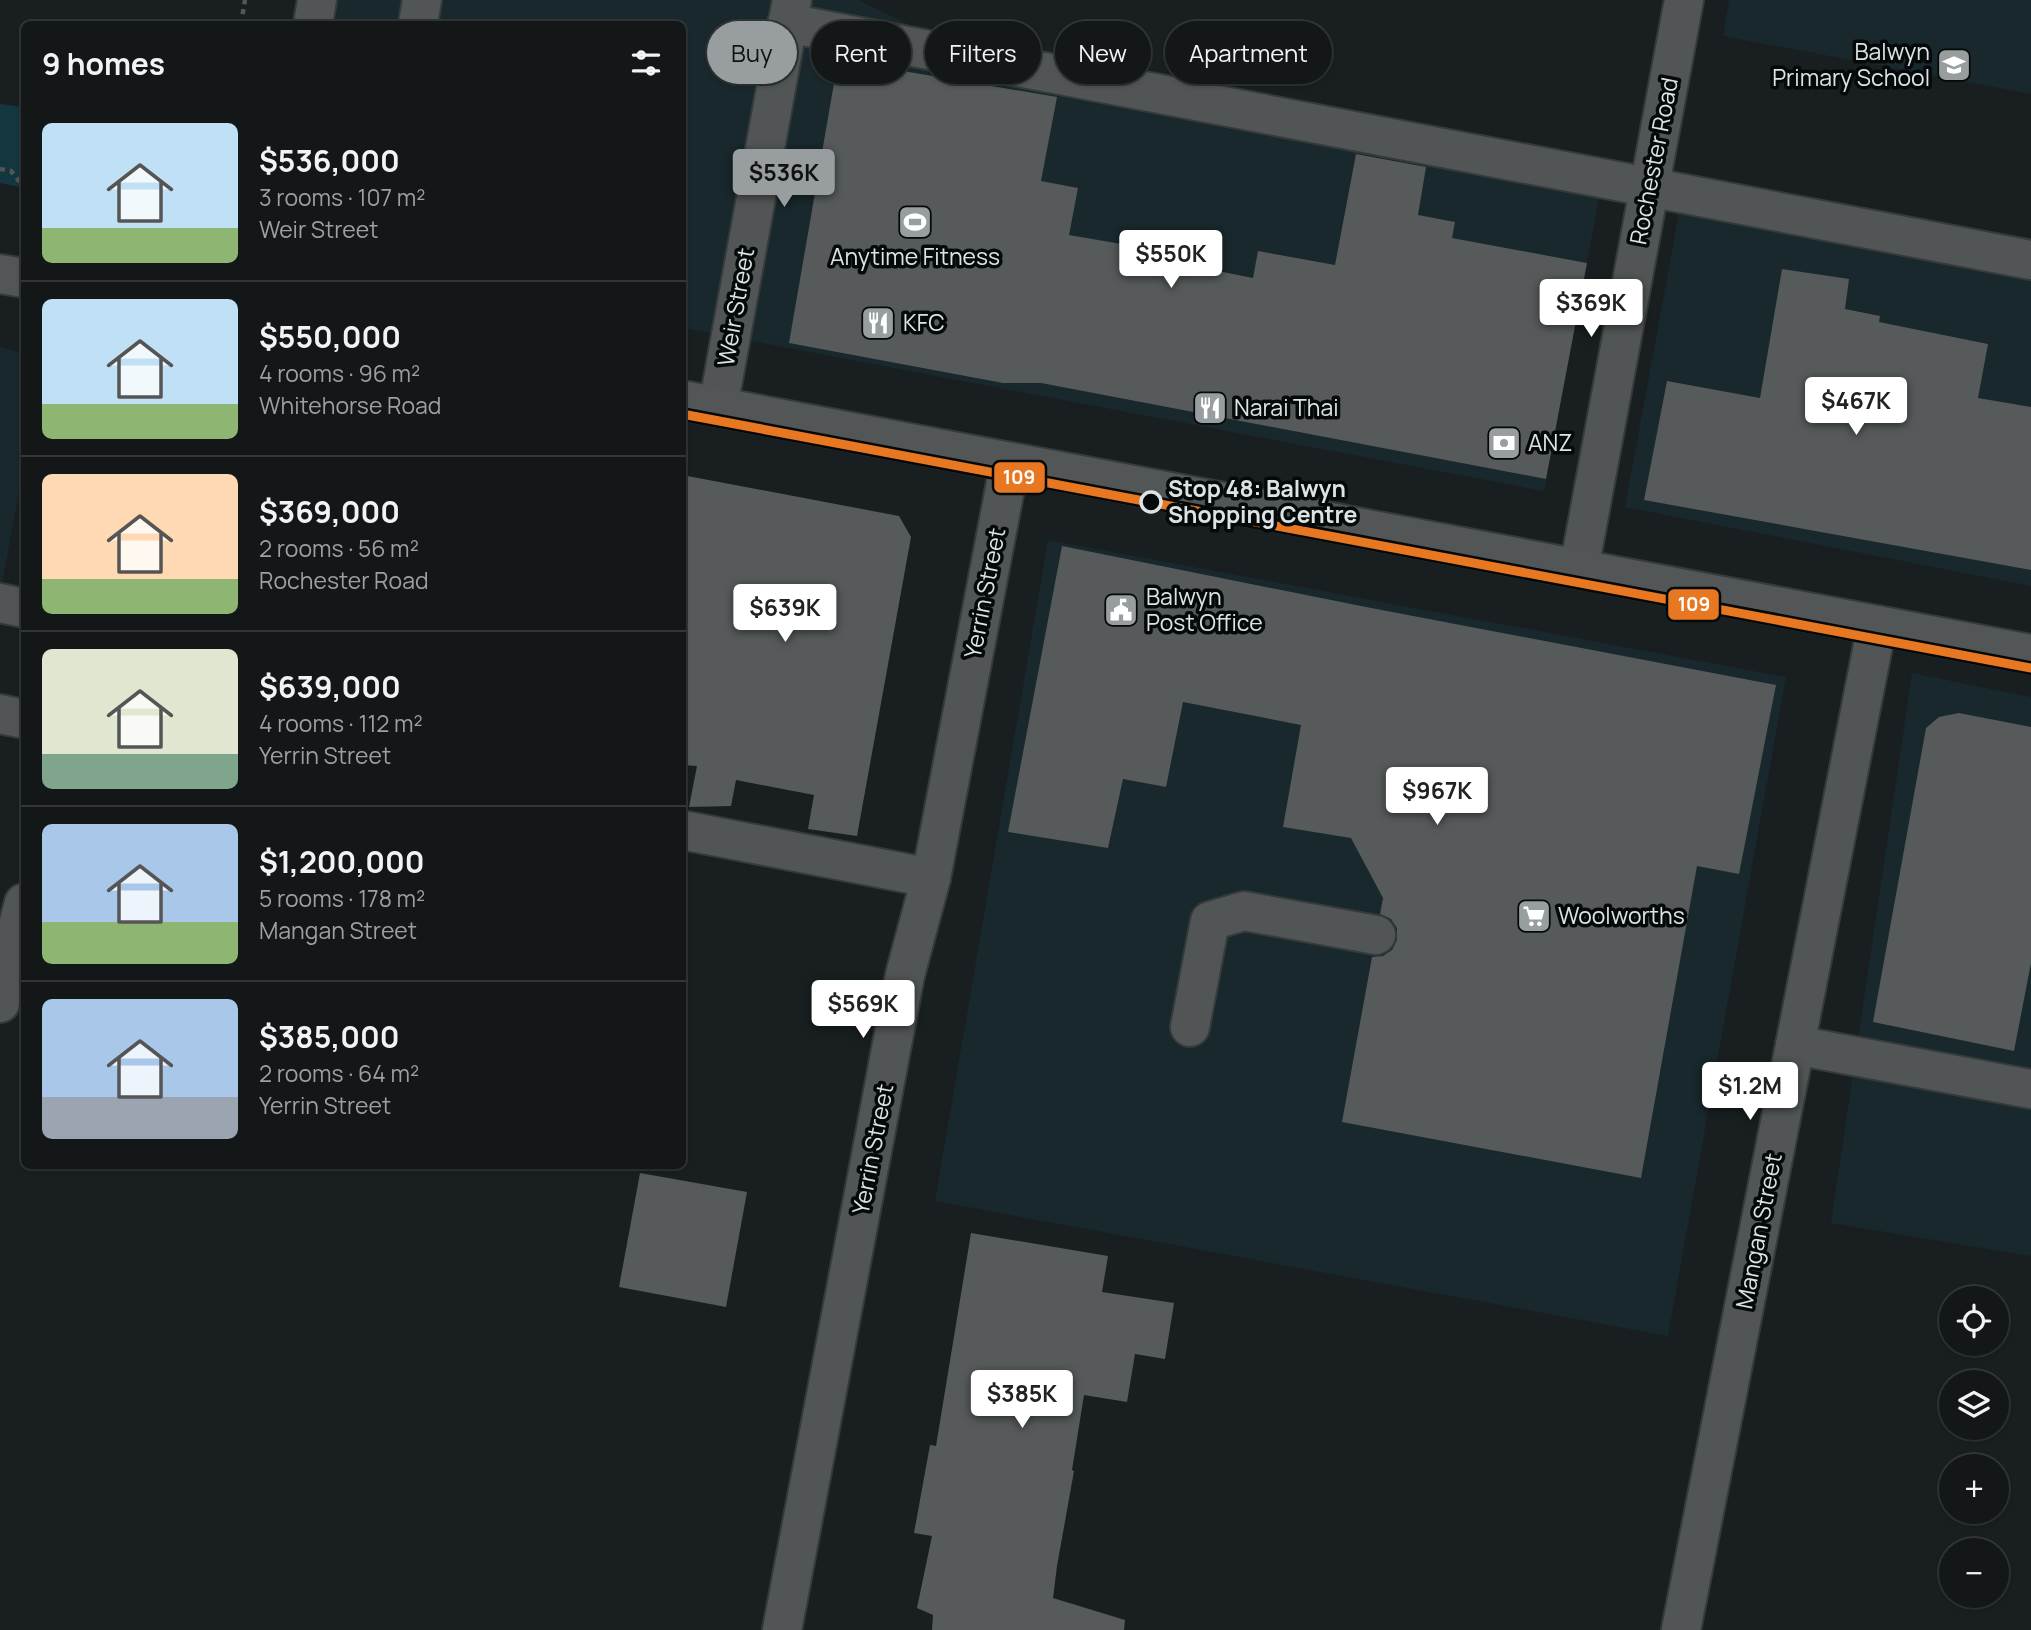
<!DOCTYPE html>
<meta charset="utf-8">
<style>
body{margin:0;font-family:Manrope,sans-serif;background:#1c2021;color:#f1f3f6;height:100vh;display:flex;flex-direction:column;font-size:26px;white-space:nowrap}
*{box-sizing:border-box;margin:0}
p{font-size:23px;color:#9d9fa2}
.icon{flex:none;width:38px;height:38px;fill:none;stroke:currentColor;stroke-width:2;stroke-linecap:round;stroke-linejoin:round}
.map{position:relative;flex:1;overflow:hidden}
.side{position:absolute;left:21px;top:21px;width:665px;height:1148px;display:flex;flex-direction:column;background:#131718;border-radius:10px;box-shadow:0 2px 5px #0004,0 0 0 2px #323637}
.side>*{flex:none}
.top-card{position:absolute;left:707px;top:21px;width:665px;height:63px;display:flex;gap:14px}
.fabs{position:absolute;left:1939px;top:1286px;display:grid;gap:14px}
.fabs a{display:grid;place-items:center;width:70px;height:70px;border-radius:50%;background:#131718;box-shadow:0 2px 5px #0004,0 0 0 2px #323637;font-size:35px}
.price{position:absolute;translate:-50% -60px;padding:0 16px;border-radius:7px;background:#fff;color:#222;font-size:23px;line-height:46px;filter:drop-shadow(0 2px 4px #0008)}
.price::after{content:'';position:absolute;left:50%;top:42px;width:21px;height:16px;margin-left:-10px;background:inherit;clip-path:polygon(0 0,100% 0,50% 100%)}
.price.current{background:#989ea0;color:#111}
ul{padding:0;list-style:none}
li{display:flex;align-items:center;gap:21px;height:175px;padding:0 21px}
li+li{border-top:2px solid #323637}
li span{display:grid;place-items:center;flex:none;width:196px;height:140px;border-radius:10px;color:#555}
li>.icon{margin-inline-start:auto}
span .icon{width:84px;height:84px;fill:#fffc;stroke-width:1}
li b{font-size:30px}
h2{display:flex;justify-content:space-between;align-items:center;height:84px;padding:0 21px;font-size:30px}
.pill{padding:0 24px;border-radius:32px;background:#131718;box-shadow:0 2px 5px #0004,0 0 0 2px #323637;font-size:24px;line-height:63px}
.pill.current{background:#989ea0;color:#111}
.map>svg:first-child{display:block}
.built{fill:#18282c}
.green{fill:#14363f}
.building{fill:#565a5b}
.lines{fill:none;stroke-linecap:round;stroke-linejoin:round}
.minor-casing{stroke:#353a3b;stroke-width:42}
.major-casing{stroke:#353a3b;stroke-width:42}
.path{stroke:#545656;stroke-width:4.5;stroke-dasharray:5 5;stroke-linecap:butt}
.minor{stroke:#525556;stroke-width:38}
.major{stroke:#535657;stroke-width:38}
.tram-1-casing{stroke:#05090a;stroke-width:14}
.tram-1{stroke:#e87722;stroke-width:9}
.stop-dot{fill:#05090a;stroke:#dde3e5;stroke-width:3.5}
.labels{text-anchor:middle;stroke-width:7;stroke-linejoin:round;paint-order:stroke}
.poi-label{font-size:23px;fill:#dde3e5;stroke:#05090a;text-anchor:start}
.street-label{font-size:23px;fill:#dde3e5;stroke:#05090a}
.stop-label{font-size:23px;font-weight:bold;fill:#dde3e5;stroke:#05090a;text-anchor:start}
.line-badge{stroke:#05090a;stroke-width:2.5}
.badge-label{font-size:19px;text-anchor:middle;font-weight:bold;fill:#fff}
</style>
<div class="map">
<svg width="2031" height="1630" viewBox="0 0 2031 1630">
<rect width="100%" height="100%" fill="#191f20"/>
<g class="built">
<path d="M 336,0 L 858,0 L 1057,96 L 1599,198 L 1544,491 L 683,328 L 682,24 L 332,24 Z"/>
<path d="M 1729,0 L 2031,0 L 2031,94 L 1723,36 Z"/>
<path d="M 1682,196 L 2031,262 L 2031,586 L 1625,507 Z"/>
<path d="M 0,347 L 24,353 L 24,466 L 0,594 Z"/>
<path d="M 1048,540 L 1786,677 L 1668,1336 L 935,1201 Z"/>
<path d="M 1912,673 L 2031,697 L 2031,1256 L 1831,1223 Z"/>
</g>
<path class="green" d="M 0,104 L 24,107 L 24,188 L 0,183 Z"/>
<g class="building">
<path d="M 838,60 L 1057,97 L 1041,181 L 1078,188 L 1069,235 L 1145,248 L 1143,256 L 1253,278 L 1258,251 L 1335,265 L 1356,154 L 1426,167 L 1418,215 L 1455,222 L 1452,238 L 1587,263 L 1546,479 L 1041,383 L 1003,383 L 789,343 Z"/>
<path d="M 1782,269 L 1849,279 L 1845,309 L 1880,316 L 1879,322 L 1988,344 L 1978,398 L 2031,407 L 2031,570 L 1644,500 L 1667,381 L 1760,398 Z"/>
<path d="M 682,475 L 899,516 L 911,537 L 857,836 L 808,829 L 814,795 L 736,780 L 731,806 L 689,807 L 697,766 L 682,765 Z"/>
<path d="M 1062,546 L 1366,607 L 1776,685 L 1739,874 L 1697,866 L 1641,1178 L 1342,1122 L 1372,957 L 1383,956 L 1392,950 L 1397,940 L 1397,928 L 1391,919 L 1380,914 L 1383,898 L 1351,838 L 1283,827 L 1301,725 L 1183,702 L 1166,787 L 1123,779 L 1108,848 L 1008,832 Z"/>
<path d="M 1959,713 L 2031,727 L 2031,963 L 2014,1051 L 1873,1022 L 1926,728 L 1939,717 Z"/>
<path d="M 640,1173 L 747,1192 L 726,1307 L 619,1287 Z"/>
<path d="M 971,1233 L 1108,1256 L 1102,1292 L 1174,1303 L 1165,1359 L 1135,1354 L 1127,1402 L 1084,1395 L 1072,1470 L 1074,1471 L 1057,1566 L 1053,1598 L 1125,1620 L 1124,1630 L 932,1630 L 933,1615 L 917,1608 L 932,1536 L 914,1533 L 930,1445 L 936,1446 Z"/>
</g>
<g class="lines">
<g class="minor-casing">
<g id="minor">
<path d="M 787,23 L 2031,260"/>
<path d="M 313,24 L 317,0"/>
<path d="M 418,24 L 422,0"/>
<path d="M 718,407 L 792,0"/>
<path d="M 1579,569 L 1684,0"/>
<path d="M 0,603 L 24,608"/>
<path d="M 0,714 L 24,719"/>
<path d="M 682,830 L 931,878"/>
<path d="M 0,1003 L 8,963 L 24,903"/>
<path d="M 1190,1027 L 1210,921 L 1244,911 L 1376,935"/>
<path d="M 1795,1045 L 2031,1089"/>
<path d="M 782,1630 L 905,975 L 931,878 L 1010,462"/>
<path d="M 1681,1630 L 1877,625"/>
</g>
</g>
<g class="major-casing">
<g id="major">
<path d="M 0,274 L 24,278"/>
<path d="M 682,400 L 2031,654"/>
</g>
</g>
<g class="path">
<path d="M 241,24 L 245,0"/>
<path d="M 0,169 L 11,171 L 24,187"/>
</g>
<use href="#minor" class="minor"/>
<use href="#major" class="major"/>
<g class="tram-1-casing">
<path id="tram-1" d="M 682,414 L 2031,668"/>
</g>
<use href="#tram-1" class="tram-1"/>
</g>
<defs>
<g id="school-square" transform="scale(1.75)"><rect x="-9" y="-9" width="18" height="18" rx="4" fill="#989ea0" stroke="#05090a"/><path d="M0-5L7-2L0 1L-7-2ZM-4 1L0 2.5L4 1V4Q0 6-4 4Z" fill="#fff"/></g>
<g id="stadium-square" transform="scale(1.75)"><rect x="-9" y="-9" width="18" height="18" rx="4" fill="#989ea0" stroke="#05090a"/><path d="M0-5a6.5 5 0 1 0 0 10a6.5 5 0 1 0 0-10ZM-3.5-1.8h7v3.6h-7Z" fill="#fff"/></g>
<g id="restaurant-square" transform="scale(1.75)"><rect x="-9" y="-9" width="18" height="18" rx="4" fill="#989ea0" stroke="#05090a"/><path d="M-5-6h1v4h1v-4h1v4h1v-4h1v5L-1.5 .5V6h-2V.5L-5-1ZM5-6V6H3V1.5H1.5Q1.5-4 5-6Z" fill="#fff"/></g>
<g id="bank-square" transform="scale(1.75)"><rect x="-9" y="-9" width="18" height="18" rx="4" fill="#989ea0" stroke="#05090a"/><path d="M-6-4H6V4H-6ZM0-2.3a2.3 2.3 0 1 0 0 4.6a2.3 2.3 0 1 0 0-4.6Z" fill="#fff"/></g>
<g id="civic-square" transform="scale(1.75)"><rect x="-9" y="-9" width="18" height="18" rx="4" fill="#989ea0" stroke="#05090a"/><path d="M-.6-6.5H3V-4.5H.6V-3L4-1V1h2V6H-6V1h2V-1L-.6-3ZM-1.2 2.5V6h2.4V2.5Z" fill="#fff"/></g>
<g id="supermarket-square" transform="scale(1.75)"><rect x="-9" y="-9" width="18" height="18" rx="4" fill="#989ea0" stroke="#05090a"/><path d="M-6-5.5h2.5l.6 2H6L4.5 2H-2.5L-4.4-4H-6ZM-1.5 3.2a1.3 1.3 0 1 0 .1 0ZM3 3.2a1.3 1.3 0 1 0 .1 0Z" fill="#fff"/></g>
</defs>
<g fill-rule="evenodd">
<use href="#school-square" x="1954" y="65"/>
<use href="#stadium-square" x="915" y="222"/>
<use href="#restaurant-square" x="878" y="323"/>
<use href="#restaurant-square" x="1210" y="408"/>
<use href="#bank-square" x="1504" y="443"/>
<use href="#civic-square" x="1121" y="610"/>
<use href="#supermarket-square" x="1534" y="916"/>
</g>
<circle class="stop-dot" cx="1151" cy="502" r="10"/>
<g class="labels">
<g class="poi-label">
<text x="1930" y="60" text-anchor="end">Balwyn<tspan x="1930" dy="26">Primary School</tspan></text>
<text x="915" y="265" text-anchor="middle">Anytime Fitness</text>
<text x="903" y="331">KFC</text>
<text x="1234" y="416">Narai Thai</text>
<text x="1528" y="451">ANZ</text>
<text x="1146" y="605">Balwyn<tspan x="1146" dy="26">Post Office</tspan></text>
<text x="1558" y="924">Woolworths</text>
</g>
<g class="street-label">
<text transform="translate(1654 161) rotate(-79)" y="8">Rochester Road</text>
<text transform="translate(736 307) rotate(-80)" y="8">Weir Street</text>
<text transform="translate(985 593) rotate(-79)" y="8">Yerrin Street</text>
<text transform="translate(873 1149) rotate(-79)" y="8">Yerrin Street</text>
<text transform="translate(1759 1231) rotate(-79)" y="8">Mangan Street</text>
</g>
<g class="stop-label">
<text x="1168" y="497">Stop 48: Balwyn<tspan x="1168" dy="26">Shopping Centre</tspan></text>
</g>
</g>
<g class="line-badge">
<rect x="993" y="461" width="53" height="33" rx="7" fill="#e87722"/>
<rect x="1667" y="588" width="53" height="33" rx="7" fill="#e87722"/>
</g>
<g class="badge-label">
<text x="1019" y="484">109</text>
<text x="1694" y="611">109</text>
</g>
</svg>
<div class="fabs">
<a><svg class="icon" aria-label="locate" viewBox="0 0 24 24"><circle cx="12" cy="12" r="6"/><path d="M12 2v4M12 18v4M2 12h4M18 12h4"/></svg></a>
<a><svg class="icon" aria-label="layers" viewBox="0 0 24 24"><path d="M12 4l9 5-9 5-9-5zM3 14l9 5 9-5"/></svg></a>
<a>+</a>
<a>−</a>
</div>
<b class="price current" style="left:784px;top:209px">$536K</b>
<b class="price" style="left:1171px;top:290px">$550K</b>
<b class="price" style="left:1591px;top:339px">$369K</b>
<b class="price" style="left:1856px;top:437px">$467K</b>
<b class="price" style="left:785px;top:644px">$639K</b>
<b class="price" style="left:1437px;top:827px">$967K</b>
<b class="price" style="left:863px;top:1040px">$569K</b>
<b class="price" style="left:1750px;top:1122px">$1.2M</b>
<b class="price" style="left:1022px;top:1430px">$385K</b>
<div class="top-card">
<a class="pill current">Buy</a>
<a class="pill">Rent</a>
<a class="pill">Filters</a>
<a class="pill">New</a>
<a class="pill">Apartment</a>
</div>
<section class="side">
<h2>9 homes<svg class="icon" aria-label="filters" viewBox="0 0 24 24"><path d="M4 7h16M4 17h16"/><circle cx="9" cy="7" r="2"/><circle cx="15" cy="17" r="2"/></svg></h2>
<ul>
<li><span style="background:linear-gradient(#bfe0f5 75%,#8fb573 0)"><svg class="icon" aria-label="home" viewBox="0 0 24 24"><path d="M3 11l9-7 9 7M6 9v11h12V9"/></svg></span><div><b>$536,000</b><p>3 rooms · 107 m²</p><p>Weir Street</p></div></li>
<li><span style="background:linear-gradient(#bfe0f5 75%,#8fb573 0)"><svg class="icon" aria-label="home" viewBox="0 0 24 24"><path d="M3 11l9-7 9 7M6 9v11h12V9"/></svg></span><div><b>$550,000</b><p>4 rooms · 96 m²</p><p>Whitehorse Road</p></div></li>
<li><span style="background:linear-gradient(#ffd9b3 75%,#8fb573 0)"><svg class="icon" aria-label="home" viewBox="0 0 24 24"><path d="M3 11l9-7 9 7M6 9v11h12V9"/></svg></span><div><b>$369,000</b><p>2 rooms · 56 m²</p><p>Rochester Road</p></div></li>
<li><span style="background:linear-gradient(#dfe7d0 75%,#7fa58c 0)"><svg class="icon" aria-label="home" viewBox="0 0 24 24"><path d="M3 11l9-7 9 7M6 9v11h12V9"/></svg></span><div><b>$639,000</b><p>4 rooms · 112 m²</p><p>Yerrin Street</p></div></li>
<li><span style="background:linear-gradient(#a9c7e8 70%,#8fb573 0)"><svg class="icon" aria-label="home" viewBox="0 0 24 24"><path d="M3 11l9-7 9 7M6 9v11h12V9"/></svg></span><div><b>$1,200,000</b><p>5 rooms · 178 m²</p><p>Mangan Street</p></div></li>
<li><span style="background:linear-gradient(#a9c7e8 70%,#9aa5b1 0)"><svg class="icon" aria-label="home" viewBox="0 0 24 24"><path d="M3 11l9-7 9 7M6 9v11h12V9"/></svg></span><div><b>$385,000</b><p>2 rooms · 64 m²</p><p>Yerrin Street</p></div></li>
</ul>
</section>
</div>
